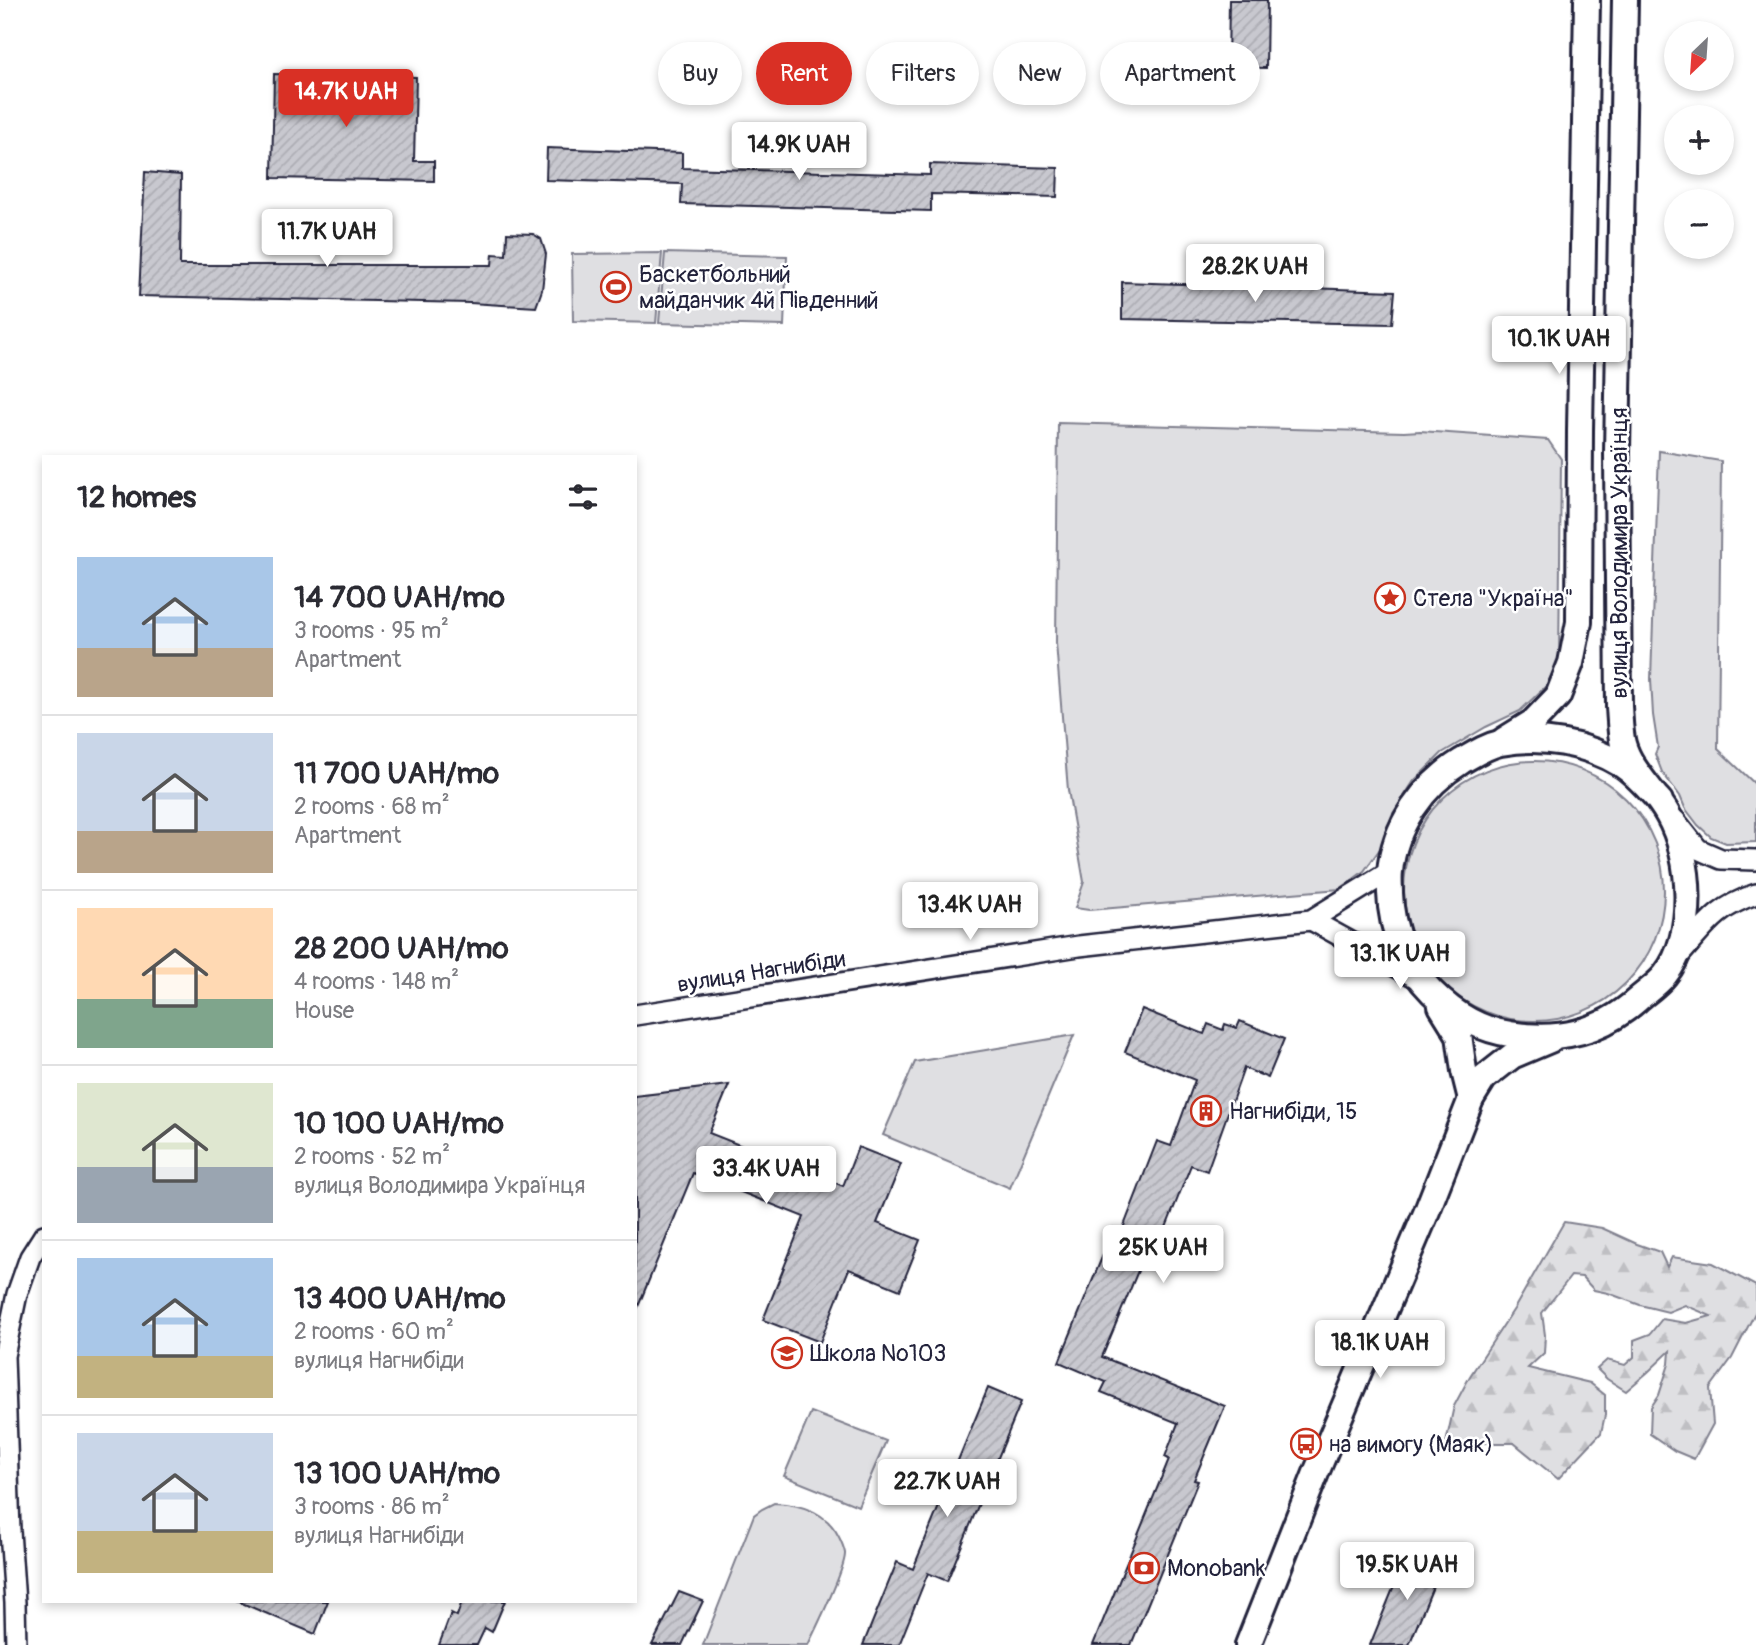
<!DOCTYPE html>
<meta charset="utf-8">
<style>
body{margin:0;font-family:Pangolin,sans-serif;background:#f7f7f7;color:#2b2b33;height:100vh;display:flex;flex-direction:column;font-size:26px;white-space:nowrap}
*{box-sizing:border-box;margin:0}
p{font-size:23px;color:#7c7c81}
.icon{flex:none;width:38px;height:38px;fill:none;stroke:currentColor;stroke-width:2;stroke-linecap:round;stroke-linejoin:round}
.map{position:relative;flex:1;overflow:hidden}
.drawer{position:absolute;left:42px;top:455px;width:595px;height:1148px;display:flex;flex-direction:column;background:#fff;border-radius:0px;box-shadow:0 4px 10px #0003}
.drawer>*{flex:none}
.banner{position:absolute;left:658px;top:42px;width:665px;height:63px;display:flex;gap:14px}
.needle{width:46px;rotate:205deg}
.tools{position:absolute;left:1664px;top:21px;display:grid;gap:14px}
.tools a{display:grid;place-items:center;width:70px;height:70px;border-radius:50%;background:#fff;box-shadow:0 4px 10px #0003;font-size:35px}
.price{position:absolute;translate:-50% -60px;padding:0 16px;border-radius:7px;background:#fff;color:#222;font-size:23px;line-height:46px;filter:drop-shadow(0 2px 4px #0008)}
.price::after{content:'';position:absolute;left:50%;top:42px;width:21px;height:16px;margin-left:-10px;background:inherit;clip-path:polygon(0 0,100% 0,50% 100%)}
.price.on{background:#d93025;color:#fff}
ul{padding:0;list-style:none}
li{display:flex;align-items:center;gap:21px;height:175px;padding:0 35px}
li+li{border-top:2px solid #e1e1e2}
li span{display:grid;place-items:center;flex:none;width:196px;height:140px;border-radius:0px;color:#555}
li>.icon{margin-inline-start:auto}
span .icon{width:84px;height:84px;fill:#fffc;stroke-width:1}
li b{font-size:30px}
h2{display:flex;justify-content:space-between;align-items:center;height:84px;padding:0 35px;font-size:30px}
.chip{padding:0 24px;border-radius:32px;background:#fff;box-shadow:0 4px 10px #0003;font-size:24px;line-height:63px}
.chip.on{background:#d93025;color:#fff}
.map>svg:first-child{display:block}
.green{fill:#dfdfe2;stroke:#80808e;stroke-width:2}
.forest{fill:url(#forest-firs);stroke:#80808e;stroke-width:2}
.building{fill:url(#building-hatch);stroke:#22223b;stroke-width:2}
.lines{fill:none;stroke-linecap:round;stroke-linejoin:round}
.minor-casing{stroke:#22223b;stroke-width:24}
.tertiary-casing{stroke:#22223b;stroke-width:30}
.minor{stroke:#fff;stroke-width:19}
.tertiary{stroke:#fff;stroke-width:24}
.labels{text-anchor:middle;stroke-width:5;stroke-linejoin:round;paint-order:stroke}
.poi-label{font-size:23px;fill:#22223b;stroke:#fff;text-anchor:start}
.street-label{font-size:23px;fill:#22223b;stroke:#fff}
</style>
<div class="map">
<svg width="1756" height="1645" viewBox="0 0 1756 1645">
<defs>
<pattern id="forest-firs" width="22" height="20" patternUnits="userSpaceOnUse" patternTransform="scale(1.75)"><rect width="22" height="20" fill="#dfdfe2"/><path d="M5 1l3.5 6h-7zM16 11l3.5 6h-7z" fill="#bfbfc3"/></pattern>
<pattern id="building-hatch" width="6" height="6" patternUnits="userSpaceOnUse" patternTransform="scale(1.75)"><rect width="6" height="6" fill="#c8c8cf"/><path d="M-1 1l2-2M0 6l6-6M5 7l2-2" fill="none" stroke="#acacb3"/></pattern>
</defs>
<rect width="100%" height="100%" fill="#fff"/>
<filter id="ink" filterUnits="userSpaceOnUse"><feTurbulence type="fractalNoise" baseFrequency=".0143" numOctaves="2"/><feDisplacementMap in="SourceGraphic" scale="14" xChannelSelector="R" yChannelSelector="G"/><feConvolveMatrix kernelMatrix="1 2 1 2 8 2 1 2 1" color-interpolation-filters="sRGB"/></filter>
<g filter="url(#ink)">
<g class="green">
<path d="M 662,253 L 656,323 L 573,321 L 572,254 Z"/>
<path d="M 665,253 L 787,256 L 784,326 L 659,323 Z"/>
<path d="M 1058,423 L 1404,432 L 1420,431 L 1548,440 L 1561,459 L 1559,660 L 1546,686 L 1520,711 L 1486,727 L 1442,753 L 1414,781 L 1392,815 L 1382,846 L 1364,871 L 1340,889 L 1089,910 L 1075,908 L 1084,882 L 1068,790 L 1056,643 Z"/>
<path d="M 1659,451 L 1721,461 L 1718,749 L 1756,785 L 1756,842 L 1726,843 L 1711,837 L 1698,825 L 1685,808 L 1680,796 L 1662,772 L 1655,754 L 1658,747 L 1653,715 L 1651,679 Z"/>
<circle cx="1534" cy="891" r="130"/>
<path d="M 1074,1035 L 1010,1188 L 883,1135 L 915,1062 Z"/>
<path d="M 811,1412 L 886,1441 L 858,1506 L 784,1476 Z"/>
<path d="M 774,1503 C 801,1504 827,1512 839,1537 C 841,1541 844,1548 845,1553 C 846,1568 816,1628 808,1645 L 703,1645 L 754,1515 L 762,1509 Z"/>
</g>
<path class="forest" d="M 1564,1222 L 1602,1228 L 1637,1244 L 1660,1252 L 1667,1267 L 1672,1257 L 1713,1263 L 1756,1286 L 1756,1311 L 1732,1358 L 1710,1388 L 1713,1424 L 1694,1459 L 1675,1451 L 1650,1434 L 1651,1407 L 1659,1395 L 1669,1364 L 1670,1351 L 1648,1372 L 1626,1391 L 1607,1379 L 1597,1369 L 1607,1360 L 1625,1365 L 1634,1357 L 1634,1340 L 1650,1334 L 1662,1319 L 1686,1323 L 1711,1316 L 1685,1305 L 1668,1312 L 1640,1305 L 1608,1293 L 1594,1290 L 1582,1277 L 1571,1276 L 1542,1313 L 1545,1335 L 1544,1353 L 1528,1368 L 1590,1383 L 1605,1395 L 1605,1415 L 1601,1433 L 1558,1479 L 1514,1443 L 1446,1443 L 1454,1406 L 1470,1376 L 1514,1309 Z"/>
<g class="building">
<path d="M 1229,0 L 1267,0 L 1266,68 L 1228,67 Z"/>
<path d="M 274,74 L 416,77 L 414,161 L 434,161 L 434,181 L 272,178 Z"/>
<path d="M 547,148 L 682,153 L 682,168 L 930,175 L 930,164 L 1058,168 L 1057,197 L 931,194 L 931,211 L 681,204 L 682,184 L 546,180 Z"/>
<path d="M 145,172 L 181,175 L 180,265 L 492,265 L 493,254 L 506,255 L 507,233 L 533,234 L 541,239 L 546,254 L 542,290 L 536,307 L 470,303 L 139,296 Z"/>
<path d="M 1122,282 L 1395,291 L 1392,324 L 1122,319 Z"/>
<path d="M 1142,1009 L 1204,1034 L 1208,1024 L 1223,1030 L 1225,1024 L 1237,1028 L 1240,1021 L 1284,1039 L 1268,1078 L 1244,1068 L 1207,1171 L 1191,1165 L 1159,1245 L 1150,1242 L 1102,1357 L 1225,1406 L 1194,1480 L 1198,1481 L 1131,1645 L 1093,1645 L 1169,1459 L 1165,1457 L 1178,1423 L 1101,1392 L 1106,1382 L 1059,1362 L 1114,1228 L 1122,1231 L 1157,1141 L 1171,1146 L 1195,1080 L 1125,1052 Z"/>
<path d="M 729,1085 L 709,1133 L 843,1186 L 858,1147 L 901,1164 L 877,1223 L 920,1240 L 900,1290 L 849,1269 L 820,1342 L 763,1320 L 804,1217 L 693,1173 L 635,1314 L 635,1096 Z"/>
<path d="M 988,1388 L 1021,1402 L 947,1581 L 928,1573 L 899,1645 L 863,1645 L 897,1562 L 913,1569 Z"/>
<path d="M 1408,1552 L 1442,1565 L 1409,1645 L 1370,1645 Z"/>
<path d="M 679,1592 L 703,1601 L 682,1645 L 652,1645 Z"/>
<path d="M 237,1601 L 328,1601 L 315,1634 Z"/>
<path d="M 462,1601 L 505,1601 L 492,1632 L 485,1628 L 477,1645 L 439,1645 L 451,1613 L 457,1616 Z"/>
</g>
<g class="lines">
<g class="minor-casing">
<g id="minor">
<path d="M 1675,820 L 1698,849 L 1721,859 L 1756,860"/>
<path d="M 1311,920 L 1420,980"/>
<path d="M 1679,956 C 1706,926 1715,908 1756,894"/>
<path d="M 635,1015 L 1079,946 L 1311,920 L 1390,871"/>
<path d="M 16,1645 L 15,1603 L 10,1531 L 4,1356 L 17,1294 L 30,1257 L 44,1235"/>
</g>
</g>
<g class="tertiary-casing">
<g id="tertiary">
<path d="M 1625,0 L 1617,453 L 1619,707 C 1620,719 1620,733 1623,744 C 1630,770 1655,791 1668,815 C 1692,857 1697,936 1665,975 C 1657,985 1646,992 1637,1000 C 1600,1033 1558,1042 1510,1034 C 1480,1030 1453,1013 1432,992 C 1406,966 1391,930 1390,893 C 1390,886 1389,879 1390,872 C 1394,826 1423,785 1462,761 C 1474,754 1486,746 1500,743 C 1541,735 1586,743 1622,765 C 1636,774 1648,789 1660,801"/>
<path d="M 1504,740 L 1533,722 L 1558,696 L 1571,663 L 1579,622 L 1580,431 L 1587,0"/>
<path d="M 1441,1006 L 1459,1035 L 1464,1071 L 1471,1099"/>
<path d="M 1248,1645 L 1316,1473 L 1427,1211 L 1471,1099 L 1484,1078 L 1512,1056 L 1550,1040"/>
</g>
</g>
<use href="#minor" class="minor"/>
<use href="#tertiary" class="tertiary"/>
</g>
</g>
<defs>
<g id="stadium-ring" transform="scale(1.575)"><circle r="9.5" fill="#fff" stroke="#c8321e" stroke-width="1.5"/><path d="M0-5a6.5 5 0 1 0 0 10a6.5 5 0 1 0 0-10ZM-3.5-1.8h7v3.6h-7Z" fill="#c8321e"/></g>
<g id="sight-ring" transform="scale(1.575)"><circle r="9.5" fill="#fff" stroke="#c8321e" stroke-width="1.5"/><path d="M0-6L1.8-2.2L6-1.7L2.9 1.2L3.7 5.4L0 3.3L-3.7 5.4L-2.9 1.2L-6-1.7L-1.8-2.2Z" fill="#c8321e"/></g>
<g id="building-ring" transform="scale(1.575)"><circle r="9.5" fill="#fff" stroke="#c8321e" stroke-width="1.5"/><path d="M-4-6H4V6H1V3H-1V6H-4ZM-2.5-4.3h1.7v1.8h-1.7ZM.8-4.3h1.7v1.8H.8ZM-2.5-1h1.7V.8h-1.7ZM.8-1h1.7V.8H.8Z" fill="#c8321e"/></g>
<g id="school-ring" transform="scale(1.575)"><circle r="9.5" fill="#fff" stroke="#c8321e" stroke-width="1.5"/><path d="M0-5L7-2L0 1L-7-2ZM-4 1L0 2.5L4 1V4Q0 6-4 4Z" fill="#c8321e"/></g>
<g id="bus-ring" transform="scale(1.575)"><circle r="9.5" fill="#fff" stroke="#c8321e" stroke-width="1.5"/><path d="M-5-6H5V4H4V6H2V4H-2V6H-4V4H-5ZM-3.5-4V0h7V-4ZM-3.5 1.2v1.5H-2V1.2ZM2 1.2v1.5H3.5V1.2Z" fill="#c8321e"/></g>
<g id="bank-ring" transform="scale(1.575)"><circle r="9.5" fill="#fff" stroke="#c8321e" stroke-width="1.5"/><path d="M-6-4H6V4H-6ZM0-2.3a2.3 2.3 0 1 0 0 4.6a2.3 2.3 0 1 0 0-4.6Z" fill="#c8321e"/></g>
</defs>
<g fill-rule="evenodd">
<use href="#stadium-ring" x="616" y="287"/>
<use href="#sight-ring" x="1390" y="598"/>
<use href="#building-ring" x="1206" y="1111"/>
<use href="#school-ring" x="787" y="1353"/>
<use href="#bus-ring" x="1306" y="1444"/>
<use href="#bank-ring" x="1144" y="1568"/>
</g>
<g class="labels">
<g class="poi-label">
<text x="639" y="282">Баскетбольний<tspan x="639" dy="26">майданчик 4й Південний</tspan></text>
<text x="1413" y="606">Стела "Україна"</text>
<text x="1229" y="1119">Нагнибіди, 15</text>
<text x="810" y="1361">Школа №103</text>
<text x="1329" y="1452">на вимогу (Маяк)</text>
<text x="1167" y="1576">Monobank</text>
</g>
<g class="street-label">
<text transform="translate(1619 553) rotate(-90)" y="8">вулиця Володимира Українця</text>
<text transform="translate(761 971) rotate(-9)" y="8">вулиця Нагнибіди</text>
</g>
</g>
</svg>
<div class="tools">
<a><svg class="needle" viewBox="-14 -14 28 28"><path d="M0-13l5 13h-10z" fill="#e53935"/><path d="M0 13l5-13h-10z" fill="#7c7c81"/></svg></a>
<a>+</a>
<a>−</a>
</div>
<b class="price on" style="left:346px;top:129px">14.7K UAH</b>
<b class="price" style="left:799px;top:182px">14.9K UAH</b>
<b class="price" style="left:327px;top:269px">11.7K UAH</b>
<b class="price" style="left:1255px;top:304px">28.2K UAH</b>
<b class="price" style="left:1559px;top:376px">10.1K UAH</b>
<b class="price" style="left:970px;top:942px">13.4K UAH</b>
<b class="price" style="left:1400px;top:991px">13.1K UAH</b>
<b class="price" style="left:766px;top:1206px">33.4K UAH</b>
<b class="price" style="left:1163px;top:1285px">25K UAH</b>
<b class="price" style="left:1380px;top:1380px">18.1K UAH</b>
<b class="price" style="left:947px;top:1519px">22.7K UAH</b>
<b class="price" style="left:1407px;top:1602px">19.5K UAH</b>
<div class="banner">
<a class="chip">Buy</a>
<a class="chip on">Rent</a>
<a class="chip">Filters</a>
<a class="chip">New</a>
<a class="chip">Apartment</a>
</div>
<section class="drawer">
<h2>12 homes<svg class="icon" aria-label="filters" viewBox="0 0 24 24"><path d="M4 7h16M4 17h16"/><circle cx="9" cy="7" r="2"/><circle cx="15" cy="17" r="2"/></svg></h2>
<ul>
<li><span style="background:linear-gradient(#a9c7e8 65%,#b9a48a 0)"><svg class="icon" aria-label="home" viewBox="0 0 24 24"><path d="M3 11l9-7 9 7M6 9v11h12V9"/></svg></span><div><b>14 700 UAH/mo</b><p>3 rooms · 95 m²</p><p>Apartment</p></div></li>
<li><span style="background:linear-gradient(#c9d6e8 70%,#b9a48a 0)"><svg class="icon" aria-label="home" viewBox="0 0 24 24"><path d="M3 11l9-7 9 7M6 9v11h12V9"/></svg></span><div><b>11 700 UAH/mo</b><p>2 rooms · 68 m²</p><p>Apartment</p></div></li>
<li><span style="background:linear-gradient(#ffd9b3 65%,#7fa58c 0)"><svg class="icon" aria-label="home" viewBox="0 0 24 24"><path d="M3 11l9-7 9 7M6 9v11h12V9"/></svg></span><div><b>28 200 UAH/mo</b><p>4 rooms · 148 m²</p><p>House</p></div></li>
<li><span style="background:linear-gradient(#dfe7d0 60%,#9aa5b1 0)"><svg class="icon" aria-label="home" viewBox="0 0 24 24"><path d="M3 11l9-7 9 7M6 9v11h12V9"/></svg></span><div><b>10 100 UAH/mo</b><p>2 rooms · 52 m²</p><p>вулиця Володимира Українця</p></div></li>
<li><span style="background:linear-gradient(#a9c7e8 70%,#c2b280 0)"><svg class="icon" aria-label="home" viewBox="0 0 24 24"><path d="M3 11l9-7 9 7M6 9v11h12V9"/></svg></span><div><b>13 400 UAH/mo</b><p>2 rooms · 60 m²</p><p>вулиця Нагнибіди</p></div></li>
<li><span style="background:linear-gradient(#c9d6e8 70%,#c2b280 0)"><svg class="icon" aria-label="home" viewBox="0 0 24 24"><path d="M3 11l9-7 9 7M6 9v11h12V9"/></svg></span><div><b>13 100 UAH/mo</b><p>3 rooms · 86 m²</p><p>вулиця Нагнибіди</p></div></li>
</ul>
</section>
</div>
